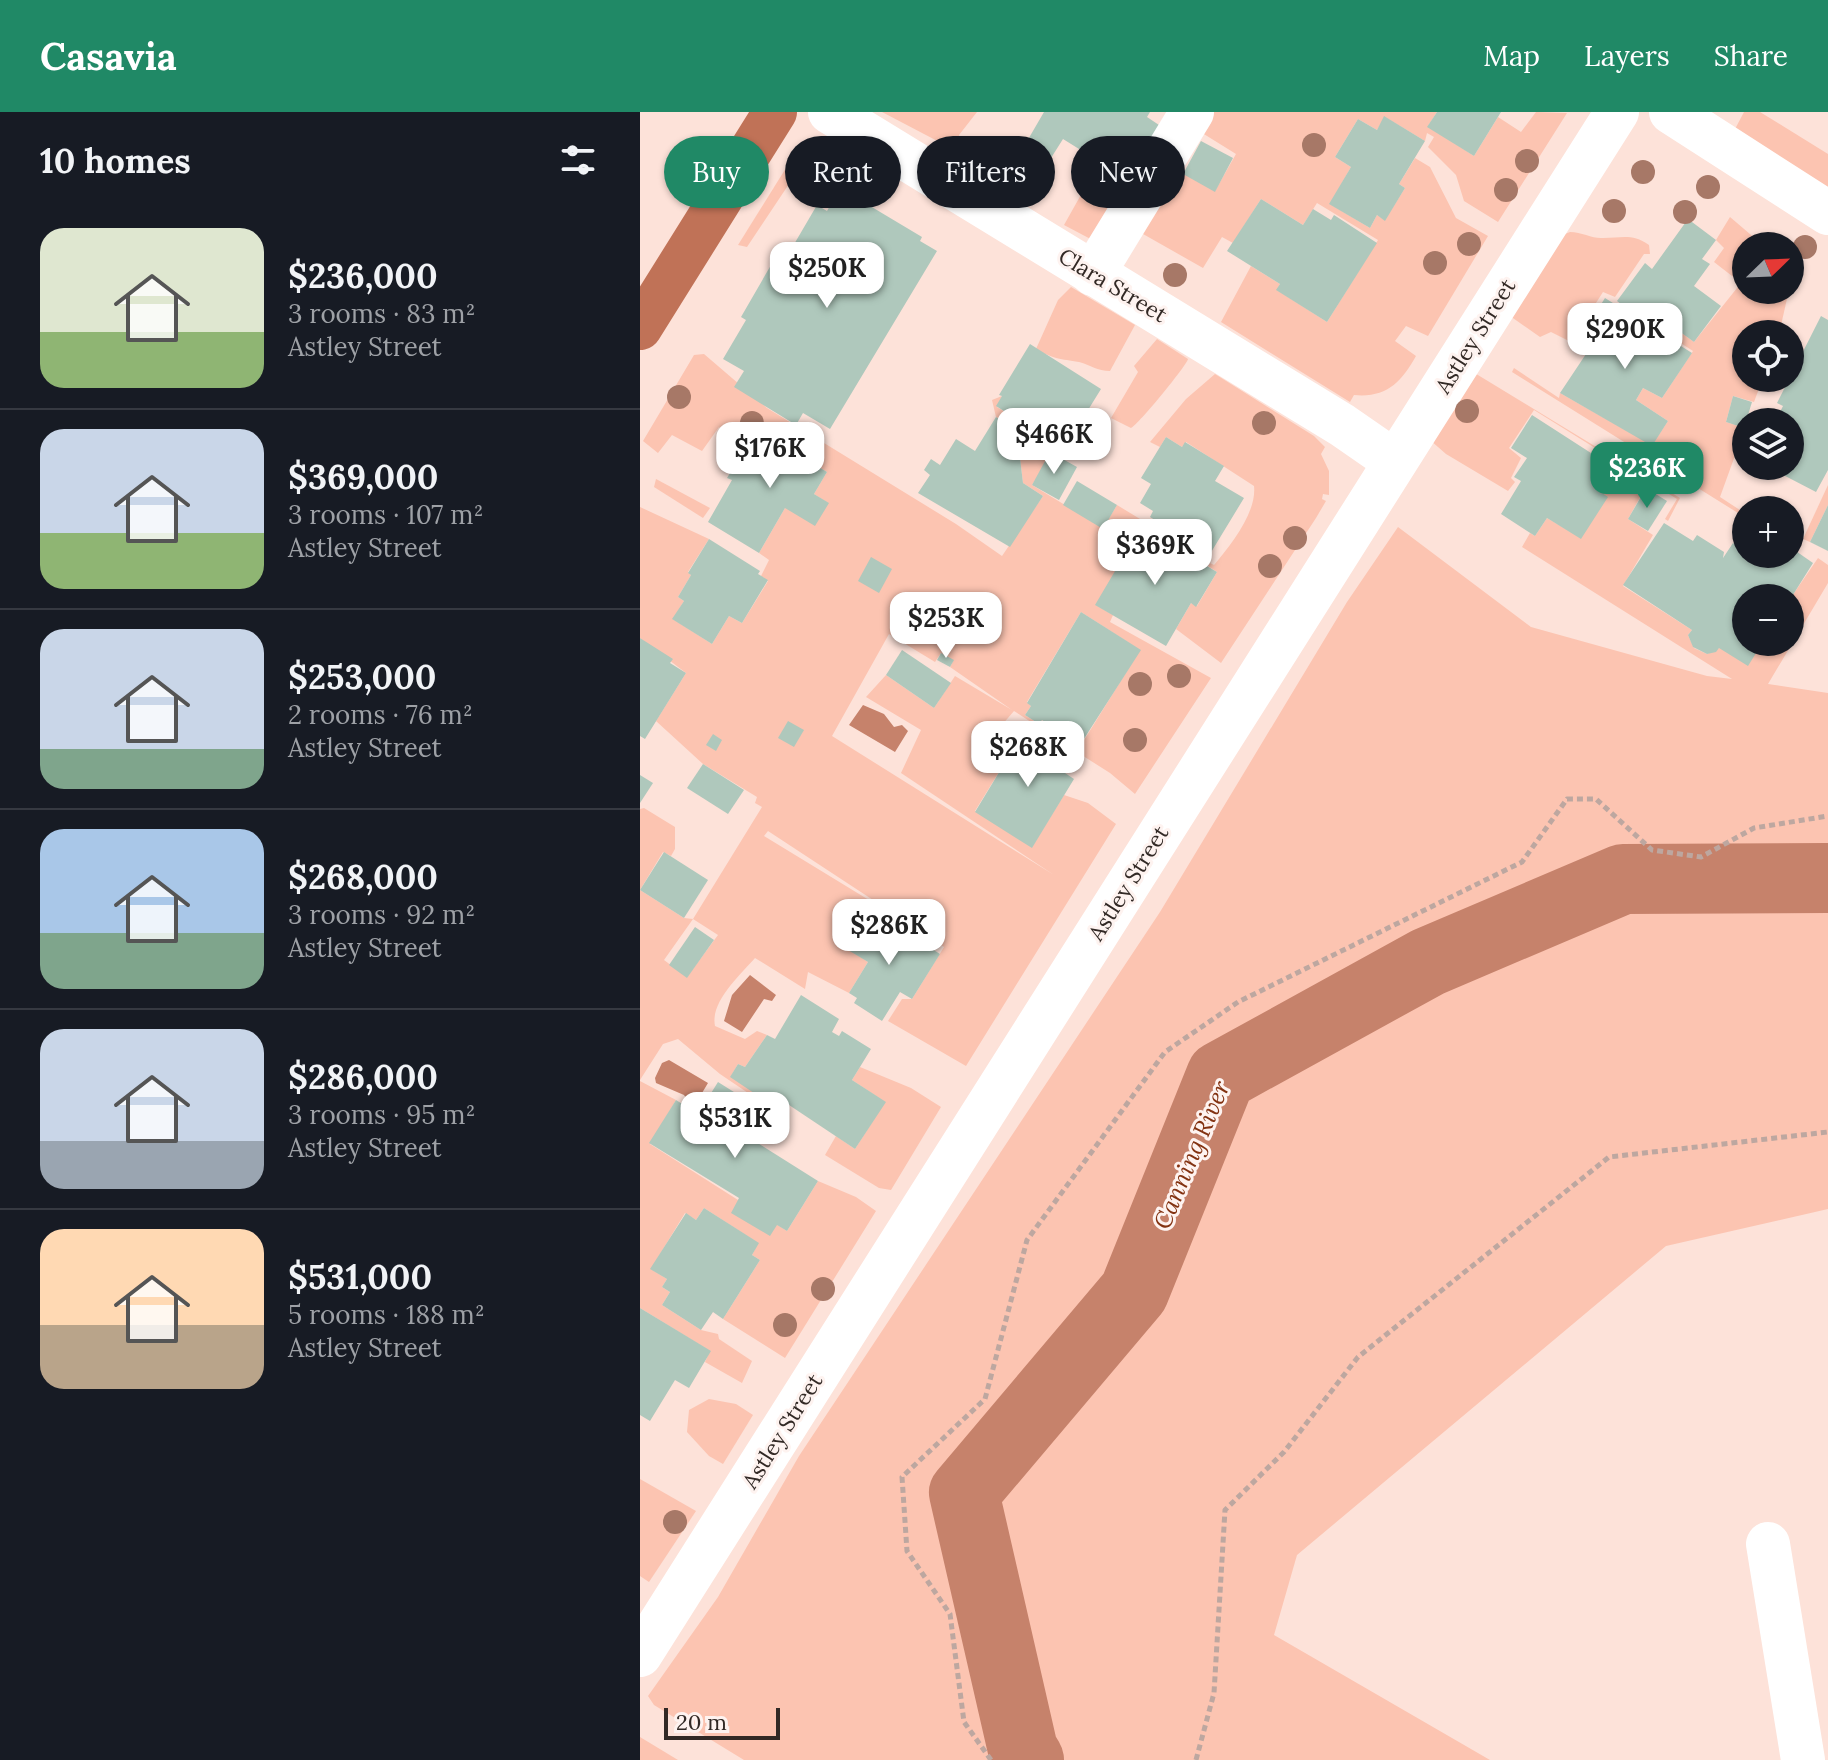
<!DOCTYPE html>
<meta charset="utf-8">
<style>
body{margin:0;font-family:Lora,serif;background:#242831;color:#f1f3f6;height:100vh;display:flex;flex-direction:column;font-size:30px;white-space:nowrap}
*{box-sizing:border-box;margin:0}
p{font-size:26px;color:#9ea1a6}
.icon{flex:none;width:44px;height:44px;fill:none;stroke:currentColor;stroke-width:2;stroke-linecap:round;stroke-linejoin:round}
.map{position:relative;flex:1;overflow:hidden}
.drawer{display:flex;flex-direction:column;background:#171b24;width:640px}
.drawer>*{flex:none}
.top-card{position:absolute;left:24px;top:24px;width:760px;height:72px;display:flex;gap:16px}
.needle{width:52px;rotate:67deg}
.buttons{position:absolute;left:1092px;top:120px;display:grid;gap:16px}
.buttons a{display:grid;place-items:center;width:72px;height:72px;border-radius:50%;background:#171b24;box-shadow:0 2px 6px #0004;font-size:40px}
.scale{position:absolute;left:24px;bottom:20px;width:116px;box-sizing:border-box;padding-left:8px;border:4px solid #322925;border-top:0;font-size:22px;line-height:28px;white-space:nowrap;color:#322925;-webkit-text-stroke:6px #fef3f0;paint-order:stroke}
.price{position:absolute;translate:-50% -68px;padding:0 18px;border-radius:16px;background:#fff;color:#222;font-size:26px;line-height:52px;filter:drop-shadow(0 2px 4px #0008)}
.price::after{content:'';position:absolute;left:50%;top:48px;width:24px;height:18px;margin-left:-12px;background:inherit;clip-path:polygon(0 0,100% 0,50% 100%)}
.price.active{background:#208966;color:#fff}
ul{padding:0;list-style:none}
li{display:flex;align-items:center;gap:24px;height:200px;padding:0 40px}
li+li{border-top:2px solid #363941}
li span{display:grid;place-items:center;flex:none;width:224px;height:160px;border-radius:24px;color:#555}
li>.icon{margin-inline-start:auto}
span .icon{width:96px;height:96px;fill:#fffc;stroke-width:1}
li b{font-size:34px}
h2{display:flex;justify-content:space-between;align-items:center;height:96px;padding:0 40px;font-size:34px}
.chip{padding:0 28px;border-radius:36px;background:#171b24;box-shadow:0 2px 6px #0004;font-size:28px;line-height:72px}
.chip.active{background:#208966;color:#fff}
header{display:flex;align-items:center;gap:48px;box-sizing:border-box;height:112px;padding:0 40px;background:#208966;color:#fff}
header strong{font-size:38px}
nav{display:flex;gap:44px;margin-inline-start:auto;font-size:28px}
main{display:flex;flex:1;min-height:0}
.map>svg:first-child{display:block}
.green{fill:#fcc4b1;fill-rule:evenodd}
.water{fill:#c6826b}
.lines{fill:none;stroke-linecap:round;stroke-linejoin:round}
.river{stroke:#c6826b;stroke-width:70}
.building{fill:#afc8bc}
.path{stroke:#bda7a0;stroke-width:5;stroke-dasharray:6 4;stroke-linecap:butt}
.minor{stroke:#fff;stroke-width:44}
.highway{stroke:#c07257;stroke-width:44}
.tree{fill:#a77867}
.labels{text-anchor:middle;stroke-width:6;stroke-linejoin:round;paint-order:stroke}
.street-label{font-size:22px;fill:#322925;stroke:#fef3f0}
.water-label{font-size:24px;font-style:italic;fill:#833211;stroke:#fef3f0}
</style>
<header>
<strong>Casavia</strong>
<nav><a>Map</a><a>Layers</a><a>Share</a></nav>
</header>
<main>
<section class="drawer">
<h2>10 homes<svg class="icon" aria-label="filters" viewBox="0 0 24 24"><path d="M4 7h16M4 17h16"/><circle cx="9" cy="7" r="2"/><circle cx="15" cy="17" r="2"/></svg></h2>
<ul>
<li><span style="background:linear-gradient(#dfe7d0 65%,#8fb573 0)"><svg class="icon" aria-label="home" viewBox="0 0 24 24"><path d="M3 11l9-7 9 7M6 9v11h12V9"/></svg></span><div><b>$236,000</b><p>3 rooms · 83 m²</p><p>Astley Street</p></div></li>
<li><span style="background:linear-gradient(#c9d6e8 65%,#8fb573 0)"><svg class="icon" aria-label="home" viewBox="0 0 24 24"><path d="M3 11l9-7 9 7M6 9v11h12V9"/></svg></span><div><b>$369,000</b><p>3 rooms · 107 m²</p><p>Astley Street</p></div></li>
<li><span style="background:linear-gradient(#c9d6e8 75%,#7fa58c 0)"><svg class="icon" aria-label="home" viewBox="0 0 24 24"><path d="M3 11l9-7 9 7M6 9v11h12V9"/></svg></span><div><b>$253,000</b><p>2 rooms · 76 m²</p><p>Astley Street</p></div></li>
<li><span style="background:linear-gradient(#a9c7e8 65%,#7fa58c 0)"><svg class="icon" aria-label="home" viewBox="0 0 24 24"><path d="M3 11l9-7 9 7M6 9v11h12V9"/></svg></span><div><b>$268,000</b><p>3 rooms · 92 m²</p><p>Astley Street</p></div></li>
<li><span style="background:linear-gradient(#c9d6e8 70%,#9aa5b1 0)"><svg class="icon" aria-label="home" viewBox="0 0 24 24"><path d="M3 11l9-7 9 7M6 9v11h12V9"/></svg></span><div><b>$286,000</b><p>3 rooms · 95 m²</p><p>Astley Street</p></div></li>
<li><span style="background:linear-gradient(#ffd9b3 60%,#b9a48a 0)"><svg class="icon" aria-label="home" viewBox="0 0 24 24"><path d="M3 11l9-7 9 7M6 9v11h12V9"/></svg></span><div><b>$531,000</b><p>5 rooms · 188 m²</p><p>Astley Street</p></div></li>
</ul>
</section>
<div class="map">
<svg width="1188" height="1648" viewBox="0 0 1188 1648">
<rect width="100%" height="100%" fill="#fde2d9"/>
<g class="green">
<path d="M 242,0 L 337,0 L 319,23 L 321,30 L 305,33 Z"/>
<path d="M 571,0 L 797,0 L 788,14 L 834,44 L 858,5 L 881,20 L 896,0 L 927,1 L 858,110 L 824,89 L 816,63 L 788,35 L 794,25 L 787,21 L 785,29 L 745,5 L 737,18 L 718,7 L 695,45 L 711,55 L 690,92 L 730,116 L 737,103 L 745,108 L 765,76 L 759,72 L 775,46 L 790,55 L 816,106 L 848,124 L 788,224 L 766,214 L 755,229 L 776,244 C 761,271 746,286 714,283 L 710,290 L 581,210 L 611,154 L 640,172 L 637,178 L 687,210 L 738,128 L 677,91 L 663,113 L 621,87 L 593,131 L 582,125 L 563,156 L 496,118 L 535,56 L 575,79 L 596,42 L 559,19 Z"/>
<path d="M 1104,0 L 1120,0 L 1188,42 L 1188,78 L 1094,19 Z"/>
<path d="M 175,33 L 107,135 L 98,133 L 146,56 L 165,34 Z"/>
<path d="M 447,72 L 470,84 L 476,76 L 484,80 L 460,132 L 424,113 Z"/>
<path d="M 1090,105 L 1124,134 L 1106,134 L 1106,178 L 1149,178 L 1139,222 L 1106,222 L 1106,266 L 1123,266 L 1114,290 L 1093,284 L 1086,310 L 1105,316 L 1080,385 L 1106,402 L 1106,406 L 872,260 L 874,256 L 919,286 L 920,281 L 1012,333 L 1028,309 L 996,288 L 1003,276 L 1022,286 L 1053,239 L 1003,207 L 1010,198 L 1054,230 L 1101,171 L 1074,150 L 1084,136 L 1076,128 Z"/>
<path d="M 930,120 C 942,120 953,127 963,126 C 982,126 992,121 1009,133 L 1010,142 L 1004,142 L 975,185 L 963,180 L 931,230 L 911,220 L 900,225 L 870,204 L 915,126 Z"/>
<path d="M 431,175 L 495,213 L 470,259 C 457,259 451,253 439,250 C 421,247 413,247 396,237 L 418,188 Z"/>
<path d="M 517,227 L 548,247 C 547,253 499,312 491,316 L 471,306 L 498,260 L 494,254 Z"/>
<path d="M 64,242 L 127,296 L 316,412 L 362,444 L 403,384 L 383,371 L 380,346 L 391,327 L 356,305 L 352,288 L 362,284 L 357,295 L 418,333 L 392,373 L 463,416 L 477,393 L 505,410 L 456,493 L 473,503 L 470,510 L 571,566 L 495,682 L 470,661 L 429,635 L 434,629 L 441,633 L 500,538 L 441,500 L 387,590 L 391,594 L 385,603 L 399,612 L 397,614 L 374,599 L 355,621 L 375,634 L 335,699 L 392,735 L 424,683 L 448,691 L 476,712 L 326,954 L 248,909 L 262,887 L 272,887 L 304,835 L 295,829 L 290,837 L 257,815 L 254,820 L 229,804 L 208,837 L 228,850 L 209,881 L 168,860 L 165,877 L 115,846 C 100,863 70,890 75,914 L 105,927 L 117,919 L 127,923 L 105,955 L 98,952 L 91,964 L 144,1001 L 142,1004 L 80,962 L 38,927 L 23,932 L 0,968 L 0,697 L 4,696 L 35,715 L 35,737 L 31,744 L 23,740 L 0,778 L 44,806 L 53,807 L 122,695 L 115,691 L 117,685 L 63,652 L 16,609 L 46,561 L 0,526 L 0,395 L 69,427 L 48,460 L 51,463 L 38,485 L 44,489 L 33,507 L 72,532 L 89,504 L 102,511 L 128,469 L 121,464 L 129,448 L 119,441 L 145,396 L 188,391 L 174,382 L 187,360 L 174,352 L 178,345 L 128,316 L 110,344 L 79,315 L 62,339 L 32,323 L 18,341 L 3,329 L 54,243 ZM 249,522 L 295,550 L 301,541 L 313,549 L 310,555 L 372,598 L 315,564 L 294,596 L 246,563 L 226,585 L 281,618 L 261,661 L 414,763 L 192,624 ZM 128,719 L 265,809 L 265,810 L 124,724 ZM 53,807 L 78,823 L 47,865 L 24,848 Z"/>
<path d="M 833,260 L 1040,386 L 1028,409 L 1025,407 L 1037,387 L 894,298 L 869,336 L 881,346 L 871,366 L 875,370 L 868,379 L 806,342 L 790,328 Z"/>
<path d="M 575,262 L 674,324 L 685,335 L 681,342 L 689,359 L 689,383 L 683,382 L 682,387 L 686,389 L 676,406 L 581,551 L 536,517 L 551,491 L 557,494 L 577,460 L 568,454 L 570,451 L 574,453 C 591,433 617,400 614,374 L 546,330 L 542,335 L 526,325 L 520,335 L 510,330 L 546,287 Z"/>
<path d="M 971,348 L 1008,371 L 988,407 L 1013,423 L 983,474 L 1052,518 L 1048,523 L 1054,536 L 1067,542 L 1079,536 L 1150,530 L 1150,487 L 1178,446 L 1188,453 L 1188,471 L 1128,572 L 1188,581 L 1188,1097 L 1026,1134 L 657,1443 L 634,1523 L 850,1648 L 104,1648 L 14,1593 L 8,1584 L 78,1485 L 159,1344 L 520,800 L 707,490 L 758,415 L 891,515 L 1067,564 L 1092,567 L 882,435 L 890,421 L 895,424 L 907,406 L 941,426 L 953,375 Z"/>
<path d="M 16,367 L 70,396 L 63,406 L 14,375 Z"/>
<path d="M 1188,373 L 1188,393 L 1170,430 L 1163,427 Z"/>
<path d="M 220,955 L 271,976 L 301,995 L 251,1078 L 239,1076 L 185,1043 L 196,1024 L 215,1037 L 245,990 L 212,968 Z"/>
<path d="M 0,969 L 36,988 L 10,1032 L 147,1119 L 178,1069 L 216,1085 L 236,1099 L 145,1246 L 83,1207 L 120,1148 L 112,1143 L 118,1131 L 64,1096 L 56,1108 L 45,1101 L 11,1157 L 27,1167 L 22,1175 L 30,1180 L 22,1193 L 61,1218 L 78,1222 L 79,1227 L 112,1249 L 102,1271 L 65,1250 L 70,1239 L 0,1196 Z"/>
<path d="M 69,1287 L 96,1292 L 113,1303 L 83,1352 L 69,1344 L 47,1320 L 49,1298 Z"/>
<path d="M 0,1367 L 56,1399 L 9,1470 L 0,1464 Z"/>
<path d="M 0,1625 L 38,1648 L 0,1648 Z"/>
</g>
<g class="water">
<path d="M 223,593 L 244,602 L 254,615 L 262,613 L 268,619 L 255,640 L 209,613 Z"/>
<path d="M 110,863 L 136,883 L 132,889 L 124,887 L 102,920 L 84,909 L 92,883 Z"/>
<path d="M 29,948 L 68,971 L 53,996 L 44,983 L 16,971 L 15,966 L 22,951 Z"/>
</g>
<g class="lines">
<path class="river" d="M 389,1648 L 383,1638 L 324,1381 L 494,1180 L 581,964 L 788,850 L 983,767 L 1188,766"/>
</g>
<g class="building">
<path d="M 404,0 L 510,0 L 507,5 L 519,13 L 484,80 L 476,76 L 471,84 L 456,75 L 468,55 L 423,27 L 411,46 L 386,31 Z"/>
<path d="M 797,0 L 861,0 L 834,44 L 787,15 Z"/>
<path d="M 744,4 L 785,29 L 759,72 L 765,76 L 745,109 L 737,103 L 730,116 L 689,92 L 711,55 L 695,45 L 718,7 L 737,18 Z"/>
<path d="M 561,29 L 593,46 L 575,80 L 543,62 Z"/>
<path d="M 200,76 L 282,125 L 280,129 L 297,139 L 190,317 L 163,301 L 156,313 L 94,275 L 104,259 L 83,247 L 106,208 L 101,205 L 131,153 L 139,158 L 177,93 L 187,99 Z"/>
<path d="M 621,87 L 663,113 L 673,97 L 691,108 L 694,103 L 737,131 L 687,210 L 636,178 L 640,172 L 587,139 Z"/>
<path d="M 1048,107 L 1076,128 L 1062,147 L 1070,152 L 1054,174 L 1081,194 L 1054,230 L 1010,198 L 1002,208 L 977,189 L 1005,151 L 1012,157 Z"/>
<path d="M 965,186 L 1052,241 L 1022,286 L 1003,276 L 996,288 L 1028,309 L 1012,334 L 920,281 L 946,242 L 935,234 Z"/>
<path d="M 1181,204 L 1188,208 L 1188,358 L 1176,380 L 1126,354 L 1150,354 L 1150,310 L 1135,310 L 1143,294 L 1137,291 Z"/>
<path d="M 390,232 L 461,277 L 424,337 L 356,294 L 362,284 L 359,283 Z"/>
<path d="M 1093,284 L 1112,290 L 1104,316 L 1086,310 Z"/>
<path d="M 892,303 L 968,352 L 953,375 L 968,385 L 941,427 L 907,406 L 895,424 L 861,402 L 881,369 L 874,365 L 887,346 L 871,336 Z"/>
<path d="M 356,305 L 391,327 L 380,346 L 383,371 L 403,384 L 370,435 L 278,381 L 290,363 L 284,358 L 291,347 L 300,353 L 316,327 L 335,339 Z"/>
<path d="M 127,315 L 178,345 L 174,352 L 187,360 L 174,382 L 189,391 L 175,414 L 145,396 L 119,441 L 68,410 L 92,368 L 87,366 L 103,340 L 110,344 Z"/>
<path d="M 526,325 L 542,335 L 545,330 L 584,354 L 575,369 L 604,386 L 570,442 L 510,405 L 513,399 L 500,391 L 511,372 L 501,366 Z"/>
<path d="M 410,340 L 437,355 L 419,388 L 392,373 Z"/>
<path d="M 437,369 L 477,393 L 463,417 L 423,393 Z"/>
<path d="M 1006,376 L 1027,389 L 1008,419 L 988,407 Z"/>
<path d="M 1188,393 L 1188,439 L 1170,430 Z"/>
<path d="M 1024,411 L 1053,429 L 1057,423 L 1084,440 L 1083,446 L 1093,431 L 1101,436 L 1106,429 L 1106,442 L 1150,442 L 1150,435 L 1173,451 L 1151,486 L 1106,486 L 1106,530 L 1123,530 L 1108,554 L 1079,536 L 1076,540 L 1067,542 L 1053,535 L 1048,523 L 1052,518 L 983,473 Z"/>
<path d="M 501,415 L 577,460 L 556,495 L 551,491 L 526,534 L 455,493 Z"/>
<path d="M 69,427 L 120,459 L 118,462 L 128,468 L 102,511 L 89,504 L 72,532 L 32,507 L 44,489 L 38,485 L 51,463 L 48,461 Z"/>
<path d="M 231,445 L 252,457 L 239,481 L 218,469 Z"/>
<path d="M 441,500 L 501,538 L 440,633 L 402,608 L 399,612 L 385,603 L 391,594 L 387,591 Z"/>
<path d="M 0,526 L 33,547 L 30,551 L 46,561 L 5,627 L 0,624 Z"/>
<path d="M 262,538 L 311,571 L 294,596 L 246,563 Z"/>
<path d="M 301,541 L 314,548 L 310,555 L 297,548 Z"/>
<path d="M 148,609 L 164,618 L 154,635 L 138,626 Z"/>
<path d="M 391,617 L 433,642 L 422,659 L 434,667 L 392,736 L 335,700 L 375,634 L 379,636 Z"/>
<path d="M 73,622 L 82,628 L 76,639 L 66,633 Z"/>
<path d="M 63,652 L 104,678 L 88,702 L 47,676 Z"/>
<path d="M 0,663 L 13,671 L 0,691 Z"/>
<path d="M 24,740 L 68,768 L 44,806 L 0,778 Z"/>
<path d="M 229,804 L 254,820 L 257,815 L 300,842 L 272,887 L 260,880 L 242,909 L 214,891 L 217,886 L 209,881 L 228,850 L 208,838 Z"/>
<path d="M 55,815 L 74,828 L 47,866 L 29,853 Z"/>
<path d="M 161,883 L 199,907 L 192,920 L 199,924 L 202,919 L 231,937 L 212,968 L 246,990 L 215,1037 L 149,993 L 144,1001 L 90,965 L 98,952 L 105,955 L 127,923 L 135,927 Z"/>
<path d="M 78,970 L 113,992 L 97,1018 L 178,1069 L 147,1119 L 137,1113 L 130,1124 L 91,1101 L 99,1086 L 9,1031 L 36,988 L 58,1002 Z"/>
<path d="M 64,1096 L 119,1131 L 112,1143 L 120,1148 L 83,1207 L 73,1200 L 61,1218 L 22,1193 L 30,1180 L 22,1175 L 27,1167 L 10,1157 L 46,1101 L 56,1108 Z"/>
<path d="M 0,1196 L 71,1239 L 49,1276 L 35,1268 L 10,1309 L 0,1303 Z"/>
</g>
<g class="lines">
<g class="path">
<path d="M 171,51 L 208,62"/>
<path d="M 351,1648 L 324,1610 L 310,1502 L 267,1439 L 262,1365 L 345,1287 L 387,1128 L 525,940 L 598,890 L 882,750 L 927,687 L 956,687 L 1012,738 L 1061,745 L 1114,716 L 1188,704"/>
<path d="M 556,1648 L 574,1581 L 585,1398 L 644,1340 L 718,1245 L 969,1045 L 1188,1020"/>
</g>
<g class="minor">
<path d="M 190,0 L 702,313 L 754,349"/>
<path d="M 1031,0 L 1188,101"/>
<path d="M 453,162 L 552,0"/>
<path d="M 1128,1432 L 1163,1648"/>
<path d="M 0,1543 L 977,0"/>
</g>
<path class="highway" d="M 0,216 L 135,0"/>
</g>
<g class="tree">
<circle cx="674" cy="33" r="12"/>
<circle cx="887" cy="49" r="12"/>
<circle cx="371" cy="55" r="12"/>
<circle cx="1003" cy="60" r="12"/>
<circle cx="1068" cy="75" r="12"/>
<circle cx="866" cy="78" r="12"/>
<circle cx="974" cy="99" r="12"/>
<circle cx="1045" cy="100" r="12"/>
<circle cx="829" cy="132" r="12"/>
<circle cx="1165" cy="135" r="12"/>
<circle cx="795" cy="151" r="12"/>
<circle cx="535" cy="163" r="12"/>
<circle cx="39" cy="285" r="12"/>
<circle cx="827" cy="299" r="12"/>
<circle cx="112" cy="311" r="12"/>
<circle cx="624" cy="311" r="12"/>
<circle cx="655" cy="426" r="12"/>
<circle cx="630" cy="454" r="12"/>
<circle cx="539" cy="564" r="12"/>
<circle cx="500" cy="572" r="12"/>
<circle cx="495" cy="628" r="12"/>
<circle cx="183" cy="1177" r="12"/>
<circle cx="145" cy="1213" r="12"/>
<circle cx="35" cy="1410" r="12"/>
</g>
<g class="labels">
<g class="street-label">
<text transform="translate(473 173) rotate(31)" y="8">Clara Street</text>
<text transform="translate(835 224) rotate(-58)" y="8">Astley Street</text>
<text transform="translate(488 771) rotate(-58)" y="8">Astley Street</text>
<text transform="translate(142 1319) rotate(-58)" y="8">Astley Street</text>
</g>
<g class="water-label">
<text transform="translate(552 1043) rotate(-67)" y="8">Canning River</text>
</g>
</g>
</svg>
<div class="buttons">
<a><svg class="needle" viewBox="-14 -14 28 28"><path d="M0-13l5 13h-10z" fill="#e53935"/><path d="M0 13l5-13h-10z" fill="#9ea1a6"/></svg></a>
<a><svg class="icon" aria-label="locate" viewBox="0 0 24 24"><circle cx="12" cy="12" r="6"/><path d="M12 2v4M12 18v4M2 12h4M18 12h4"/></svg></a>
<a><svg class="icon" aria-label="layers" viewBox="0 0 24 24"><path d="M12 4l9 5-9 5-9-5zM3 14l9 5 9-5"/></svg></a>
<a>+</a>
<a>−</a>
</div>
<div class="scale">20 m</div>
<b class="price" style="left:187px;top:198px">$250K</b>
<b class="price" style="left:985px;top:259px">$290K</b>
<b class="price" style="left:414px;top:364px">$466K</b>
<b class="price" style="left:130px;top:378px">$176K</b>
<b class="price active" style="left:1007px;top:398px">$236K</b>
<b class="price" style="left:515px;top:475px">$369K</b>
<b class="price" style="left:306px;top:548px">$253K</b>
<b class="price" style="left:388px;top:677px">$268K</b>
<b class="price" style="left:249px;top:855px">$286K</b>
<b class="price" style="left:95px;top:1048px">$531K</b>
<div class="top-card">
<a class="chip active">Buy</a>
<a class="chip">Rent</a>
<a class="chip">Filters</a>
<a class="chip">New</a>
</div>
</div>
</main>
